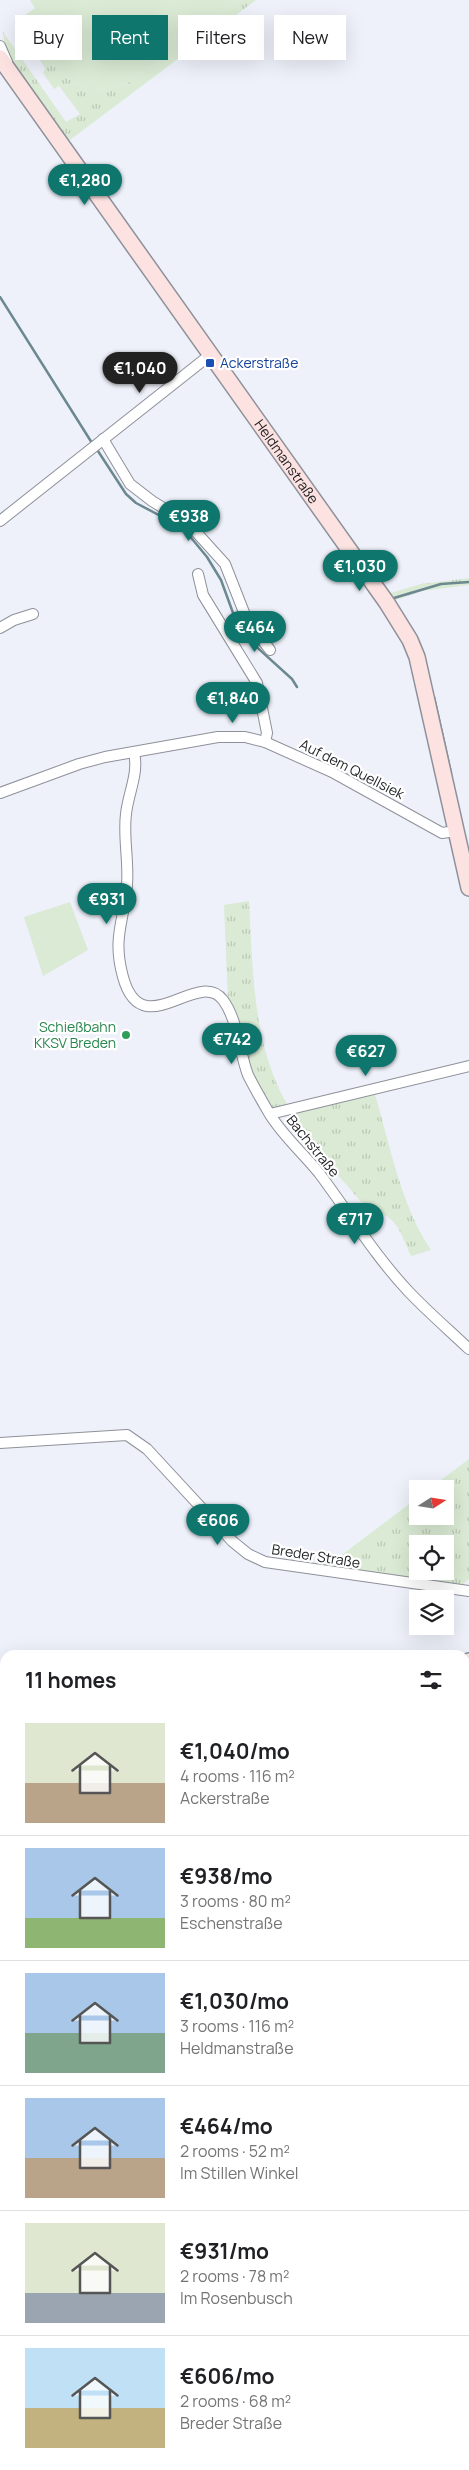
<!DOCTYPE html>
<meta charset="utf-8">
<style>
body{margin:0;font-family:Manrope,sans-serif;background:#f6f6f6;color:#202124;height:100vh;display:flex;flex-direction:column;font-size:19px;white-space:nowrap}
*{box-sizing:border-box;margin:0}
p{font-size:16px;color:#757577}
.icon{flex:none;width:28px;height:28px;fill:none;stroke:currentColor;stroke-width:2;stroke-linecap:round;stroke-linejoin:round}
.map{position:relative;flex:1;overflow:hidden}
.panel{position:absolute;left:0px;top:1650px;width:470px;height:820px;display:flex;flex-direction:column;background:#fff;border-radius:15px 15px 0 0;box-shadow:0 5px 20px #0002}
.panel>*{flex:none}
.banner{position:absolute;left:15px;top:15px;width:440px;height:45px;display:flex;gap:10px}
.needle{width:32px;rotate:78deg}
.fabs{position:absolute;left:409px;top:1480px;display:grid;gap:10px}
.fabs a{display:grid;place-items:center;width:45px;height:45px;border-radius:0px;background:#fff;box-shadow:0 5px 20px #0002;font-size:25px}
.price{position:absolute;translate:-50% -42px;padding:0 11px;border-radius:18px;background:#0f766e;color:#fff;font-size:16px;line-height:32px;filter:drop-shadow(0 1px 2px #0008)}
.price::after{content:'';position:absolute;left:50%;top:30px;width:15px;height:11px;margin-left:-8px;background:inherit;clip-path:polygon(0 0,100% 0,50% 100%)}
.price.selected{background:#222;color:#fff}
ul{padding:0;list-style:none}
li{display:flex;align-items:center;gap:15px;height:125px;padding:0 25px}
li+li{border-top:1px solid #e0e0e0}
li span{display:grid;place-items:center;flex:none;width:140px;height:100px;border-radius:0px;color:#555}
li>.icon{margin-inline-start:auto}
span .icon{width:60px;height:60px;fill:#fffc;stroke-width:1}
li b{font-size:21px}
h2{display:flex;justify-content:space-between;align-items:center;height:60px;padding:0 25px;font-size:21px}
.tag{padding:0 18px;border-radius:0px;background:#fff;box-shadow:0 5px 20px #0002;font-size:18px;line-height:45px}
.tag.selected{background:#0f766e;color:#fff}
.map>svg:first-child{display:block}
.grass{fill:url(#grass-tufts);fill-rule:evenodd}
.forest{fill:url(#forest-firs)}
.park{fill:#daead4}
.water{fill:url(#water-ripples);stroke:#6c8890}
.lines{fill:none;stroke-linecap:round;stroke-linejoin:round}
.stream{stroke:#6c8890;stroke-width:2.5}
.street-casing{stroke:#8e919a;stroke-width:12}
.secondary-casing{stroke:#8e919a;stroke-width:18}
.street{stroke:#fff;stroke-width:10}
.secondary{stroke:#fce3e1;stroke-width:15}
.transit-dot{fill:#1a4fb4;stroke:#fff;stroke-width:2}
.leisure-dot{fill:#2e9e5b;stroke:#fff;stroke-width:2}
.labels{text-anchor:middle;stroke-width:4.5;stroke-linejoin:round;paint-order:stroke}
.transit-label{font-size:14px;fill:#164399;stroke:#fff;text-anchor:start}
.street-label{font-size:14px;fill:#1d1e21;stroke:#fff}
.leisure-label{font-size:14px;fill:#27864d;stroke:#fff;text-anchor:end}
</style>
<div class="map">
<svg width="469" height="2470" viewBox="0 0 469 2470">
<defs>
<pattern id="grass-tufts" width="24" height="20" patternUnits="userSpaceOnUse" patternTransform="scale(1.25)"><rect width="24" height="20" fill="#daead4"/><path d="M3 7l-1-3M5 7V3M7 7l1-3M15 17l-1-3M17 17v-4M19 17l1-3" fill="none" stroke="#bbc8b6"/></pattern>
<pattern id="forest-firs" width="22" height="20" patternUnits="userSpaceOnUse" patternTransform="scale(1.25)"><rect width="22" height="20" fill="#b5c9ad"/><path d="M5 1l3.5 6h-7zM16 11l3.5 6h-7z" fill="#9bac95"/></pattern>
<pattern id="water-ripples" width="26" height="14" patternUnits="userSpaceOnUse" patternTransform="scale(1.25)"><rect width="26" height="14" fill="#8eb6c0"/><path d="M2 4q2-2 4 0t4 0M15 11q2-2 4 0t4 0" fill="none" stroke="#73939c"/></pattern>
</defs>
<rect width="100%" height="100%" fill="#eef1fa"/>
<g class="grass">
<path d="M 238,0 L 256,0 L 66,143 L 5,49 L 3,32 L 66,122 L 80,114 L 59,86 L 54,89 L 43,73 L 45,68 L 14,23 L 21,18 C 42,49 64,95 109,89 C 115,88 122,85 128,83 Z"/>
<path d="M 469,578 L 469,585 L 422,591 L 393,601 L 391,593 L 421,584 Z"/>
<path d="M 249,901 C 253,970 252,1044 288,1106 L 271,1109 L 252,1077 L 228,1000 L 224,905 Z"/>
<path d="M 374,1091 C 390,1144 400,1204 431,1250 L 411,1256 C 401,1234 396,1212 369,1211 L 337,1174 L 291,1111 Z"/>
<path d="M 469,1459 L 469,1579 L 461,1586 L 311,1565 L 342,1555 L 417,1498 L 418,1516 L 445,1516 L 445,1489 L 429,1489 ZM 418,1544 L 445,1544 L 445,1571 L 418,1571 Z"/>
<path d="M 467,1798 L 469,1800 L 469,1934 L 465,1936 L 465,1813 Z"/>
</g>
<path class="forest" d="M 187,2465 L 453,2465 L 457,2470 L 192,2470 Z"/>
<g class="park">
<path d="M 30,0 L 238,0 L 128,83 C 122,85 115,88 109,89 C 64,95 42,49 21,18 L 35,8 Z"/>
<path d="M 70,902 L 88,950 L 43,976 L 24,917 Z"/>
</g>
<path class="water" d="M 0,1971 L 5,1973 L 5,2047 L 0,2047 Z"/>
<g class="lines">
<g class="stream">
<path d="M 0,297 L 92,443"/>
<path d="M 96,448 L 126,494 L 136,503 L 172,522 L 188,534 L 207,557 L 221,580 L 240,632 L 292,679 L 297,687"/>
<path d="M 394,598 L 441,584 L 469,582"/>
<path d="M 434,697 L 451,773"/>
<path d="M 0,1957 L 5,1957"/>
<path d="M 465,2283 L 469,2288"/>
</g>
<g class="street-casing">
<g id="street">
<path d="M 0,46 L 7,62"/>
<path d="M 103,439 L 130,484 L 152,501 L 188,523 L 225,564 L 247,620 L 270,650"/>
<path d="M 0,521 L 210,355"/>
<path d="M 198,574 L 203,595 L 257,683 L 267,733 L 265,742"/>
<path d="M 0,628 L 14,620 L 33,614"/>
<path d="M 134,753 C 139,773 128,794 126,814 C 123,837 129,861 127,885 C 124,922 112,937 123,977 C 142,1046 198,967 223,1000 C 238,1020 239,1052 248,1075 C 254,1087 262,1101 269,1113 C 282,1135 303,1153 319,1173 C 349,1213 375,1256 409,1292 C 428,1312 449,1330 469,1349"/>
<path d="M 0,793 L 79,764 L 105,757 L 218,737 L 245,737 L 265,742 L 332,772 L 442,833 L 456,831"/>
<path d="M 270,1114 L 469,1066"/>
<path d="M 0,1443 L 127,1435 L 147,1449 L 232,1541 L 248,1554 L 265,1562 L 469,1591"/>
<path d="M 0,1703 L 5,1708"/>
<path d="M 465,2175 L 469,2179"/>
<path d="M 76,2470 L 83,2465"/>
</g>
</g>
<g class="secondary-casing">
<g id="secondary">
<path id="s1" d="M 0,58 L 387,603 L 410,640 L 417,657 L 469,888"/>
<path d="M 465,1715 L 469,1661"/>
<path d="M 465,1775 L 469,1791"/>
</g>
</g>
<use href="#street" class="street"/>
<use href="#secondary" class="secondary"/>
</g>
<rect class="transit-dot" x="205" y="358" width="10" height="10" rx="2.5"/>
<circle class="leisure-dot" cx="126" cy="1035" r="5"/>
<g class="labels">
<g class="transit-label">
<text x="220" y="368">Ackerstraße</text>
</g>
<g class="street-label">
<text dy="5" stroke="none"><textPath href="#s1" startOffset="495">Heldmanstraße</textPath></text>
<text transform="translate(352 769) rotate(27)" y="5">Auf dem Quellsiek</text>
<text transform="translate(313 1146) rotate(51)" y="5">Bachstraße</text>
<text transform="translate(316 1556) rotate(9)" y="5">Breder Straße</text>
</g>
<g class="leisure-label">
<text x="116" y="1032">Schießbahn<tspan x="116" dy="16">KKSV Breden</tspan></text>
</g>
</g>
</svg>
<div class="fabs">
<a><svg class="needle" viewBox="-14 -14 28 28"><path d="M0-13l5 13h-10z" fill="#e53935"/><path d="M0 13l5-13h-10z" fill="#757577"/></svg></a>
<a><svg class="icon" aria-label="locate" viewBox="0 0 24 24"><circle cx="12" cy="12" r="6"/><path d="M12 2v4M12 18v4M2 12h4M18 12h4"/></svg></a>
<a><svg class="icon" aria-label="layers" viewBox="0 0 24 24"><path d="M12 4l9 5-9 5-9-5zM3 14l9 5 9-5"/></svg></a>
</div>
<b class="price" style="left:85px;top:206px">€1,280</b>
<b class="price selected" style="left:140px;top:394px">€1,040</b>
<b class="price" style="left:189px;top:542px">€938</b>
<b class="price" style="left:360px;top:592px">€1,030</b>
<b class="price" style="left:255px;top:653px">€464</b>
<b class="price" style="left:233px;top:724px">€1,840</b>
<b class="price" style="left:107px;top:925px">€931</b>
<b class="price" style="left:232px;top:1065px">€742</b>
<b class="price" style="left:366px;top:1077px">€627</b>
<b class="price" style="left:355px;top:1245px">€717</b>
<b class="price" style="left:218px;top:1546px">€606</b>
<div class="banner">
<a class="tag">Buy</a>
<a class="tag selected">Rent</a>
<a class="tag">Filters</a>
<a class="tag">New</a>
</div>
<section class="panel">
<h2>11 homes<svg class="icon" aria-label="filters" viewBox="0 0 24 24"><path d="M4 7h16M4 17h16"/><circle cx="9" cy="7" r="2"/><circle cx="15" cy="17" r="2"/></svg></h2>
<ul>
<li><span style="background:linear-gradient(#dfe7d0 60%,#b9a48a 0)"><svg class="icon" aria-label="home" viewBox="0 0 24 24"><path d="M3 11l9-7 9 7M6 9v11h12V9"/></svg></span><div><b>€1,040/mo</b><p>4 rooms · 116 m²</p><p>Ackerstraße</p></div></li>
<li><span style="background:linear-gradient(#a9c7e8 70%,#8fb573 0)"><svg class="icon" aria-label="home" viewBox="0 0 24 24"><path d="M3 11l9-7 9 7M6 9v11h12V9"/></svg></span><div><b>€938/mo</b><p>3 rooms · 80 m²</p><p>Eschenstraße</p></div></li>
<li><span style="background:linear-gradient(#a9c7e8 60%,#7fa58c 0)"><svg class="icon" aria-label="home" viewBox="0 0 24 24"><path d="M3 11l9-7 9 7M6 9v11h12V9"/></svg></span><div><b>€1,030/mo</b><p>3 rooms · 116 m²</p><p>Heldmanstraße</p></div></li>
<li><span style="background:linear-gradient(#a9c7e8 60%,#b9a48a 0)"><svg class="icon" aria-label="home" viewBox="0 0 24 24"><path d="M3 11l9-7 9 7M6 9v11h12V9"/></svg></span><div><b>€464/mo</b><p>2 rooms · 52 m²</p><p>Im Stillen Winkel</p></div></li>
<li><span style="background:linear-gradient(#dfe7d0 70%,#9aa5b1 0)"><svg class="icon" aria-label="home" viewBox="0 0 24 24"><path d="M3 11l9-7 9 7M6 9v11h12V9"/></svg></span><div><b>€931/mo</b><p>2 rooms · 78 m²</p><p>Im Rosenbusch</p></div></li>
<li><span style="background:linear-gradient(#bfe0f5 60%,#c2b280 0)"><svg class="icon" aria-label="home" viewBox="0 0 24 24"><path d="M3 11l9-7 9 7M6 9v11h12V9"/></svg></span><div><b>€606/mo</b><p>2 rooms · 68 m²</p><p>Breder Straße</p></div></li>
</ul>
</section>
</div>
